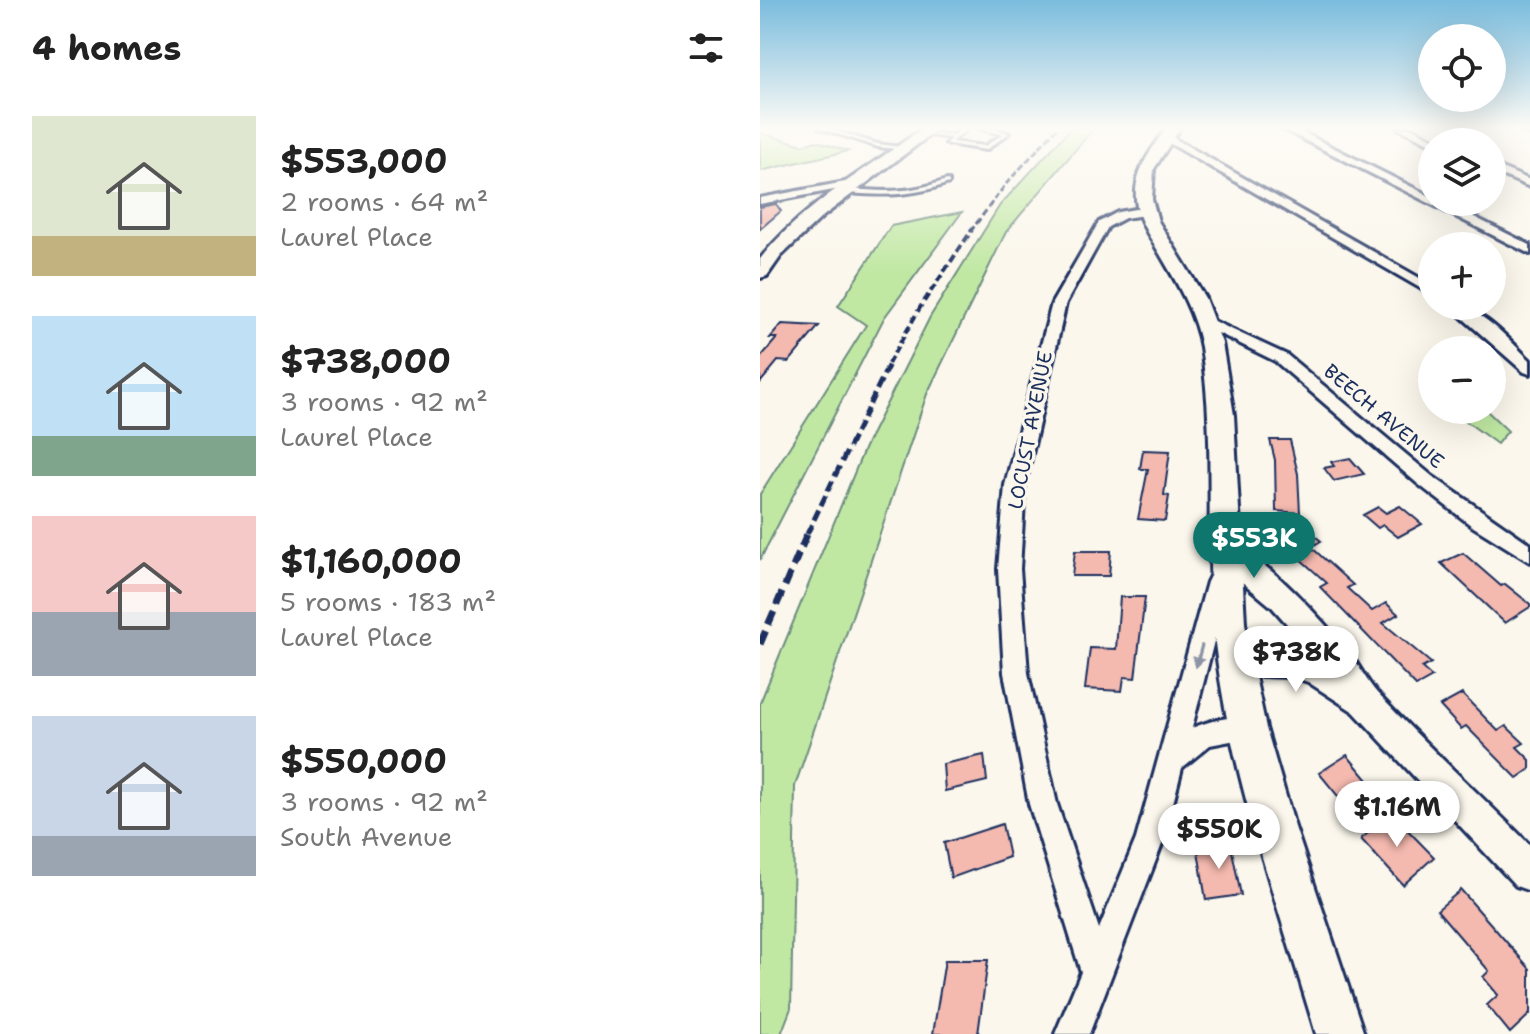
<!DOCTYPE html>
<meta charset="utf-8">
<style>
body{margin:0;font-family:"Shantell Sans",sans-serif;background:#f6f6f6;color:#222;height:100vh;display:flex;flex-direction:column;font-size:30px;white-space:nowrap}
*{box-sizing:border-box;margin:0}
p{font-size:26px;color:#767676}
.icon{flex:none;width:44px;height:44px;fill:none;stroke:currentColor;stroke-width:2;stroke-linecap:round;stroke-linejoin:round}
.map{position:relative;flex:1;overflow:hidden}
.side{display:flex;flex-direction:column;background:#fff;width:760px}
.side>*{flex:none}
.fabs{position:absolute;left:658px;top:24px;display:grid;gap:16px}
.fabs a{display:grid;place-items:center;width:88px;height:88px;border-radius:50%;background:#fff;box-shadow:0 8px 32px #0002;font-size:40px}
.price{position:absolute;translate:-50% -68px;padding:0 18px;border-radius:28px;background:#fff;color:#222;font-size:26px;line-height:52px;filter:drop-shadow(0 2px 4px #0008)}
.price::after{content:'';position:absolute;left:50%;top:48px;width:24px;height:18px;margin-left:-12px;background:inherit;clip-path:polygon(0 0,100% 0,50% 100%)}
.price.current{background:#0f766e;color:#fff}
ul{padding:0;list-style:none}
li{display:flex;align-items:center;gap:24px;height:200px;padding:0 32px}
li span{display:grid;place-items:center;flex:none;width:224px;height:160px;border-radius:0px;color:#555}
li>.icon{margin-inline-start:auto}
span .icon{width:96px;height:96px;fill:#fffc;stroke-width:1}
li b{font-size:34px}
h2{display:flex;justify-content:space-between;align-items:center;height:96px;padding:0 32px;font-size:34px}
main{display:flex;flex:1;min-height:0}
.map>svg:first-child{display:block}
.green{fill:#c0e8a3;stroke:#6e8c80;stroke-width:2}
.building{fill:#f4b9af;stroke:#1b2f5e;stroke-width:2}
.lines{fill:none;stroke-linecap:round;stroke-linejoin:round}
.service-casing{stroke:#1b2f5e;stroke-width:6}
.minor-casing{stroke:#1b2f5e;stroke-width:6}
.tertiary-casing{stroke:#1b2f5e;stroke-width:6}
.secondary-casing{stroke:#1b2f5e;stroke-width:6}
.service{fill:#fbf7ec;fill-rule:evenodd}
.minor{fill:#fbf7ec;fill-rule:evenodd}
.tertiary{fill:#fbf7ec;fill-rule:evenodd}
.secondary{fill:#fbf7ec;fill-rule:evenodd}
.rail-far3{stroke:#1b2f5e;stroke-width:3;stroke-dasharray:7 3;stroke-linecap:butt}
.rail-far2{stroke:#1b2f5e;stroke-width:4;stroke-dasharray:8 4;stroke-linecap:butt}
.rail-far1{stroke:#1b2f5e;stroke-width:5;stroke-dasharray:11 5;stroke-linecap:butt}
.rail{stroke:#1b2f5e;stroke-width:7;stroke-dasharray:14 7;stroke-linecap:butt}
.oneway{fill:#8b93a5}
.labels{text-anchor:middle;stroke-width:7;stroke-linejoin:round;paint-order:stroke}
.street-label{font-size:20px;fill:#1b2f5e;stroke:#fbf7ec}
</style>
<main>
<section class="side">
<h2>4 homes<svg class="icon" aria-label="filters" viewBox="0 0 24 24"><path d="M4 7h16M4 17h16"/><circle cx="9" cy="7" r="2"/><circle cx="15" cy="17" r="2"/></svg></h2>
<ul>
<li><span style="background:linear-gradient(#dfe7d0 75%,#c2b280 0)"><svg class="icon" aria-label="home" viewBox="0 0 24 24"><path d="M3 11l9-7 9 7M6 9v11h12V9"/></svg></span><div><b>$553,000</b><p>2 rooms · 64 m²</p><p>Laurel Place</p></div></li>
<li><span style="background:linear-gradient(#bfe0f5 75%,#7fa58c 0)"><svg class="icon" aria-label="home" viewBox="0 0 24 24"><path d="M3 11l9-7 9 7M6 9v11h12V9"/></svg></span><div><b>$738,000</b><p>3 rooms · 92 m²</p><p>Laurel Place</p></div></li>
<li><span style="background:linear-gradient(#f6c9c9 60%,#9aa5b1 0)"><svg class="icon" aria-label="home" viewBox="0 0 24 24"><path d="M3 11l9-7 9 7M6 9v11h12V9"/></svg></span><div><b>$1,160,000</b><p>5 rooms · 183 m²</p><p>Laurel Place</p></div></li>
<li><span style="background:linear-gradient(#c9d6e8 75%,#9aa5b1 0)"><svg class="icon" aria-label="home" viewBox="0 0 24 24"><path d="M3 11l9-7 9 7M6 9v11h12V9"/></svg></span><div><b>$550,000</b><p>3 rooms · 92 m²</p><p>South Avenue</p></div></li>
</ul>
</section>
<div class="map">
<svg width="770" height="1034" viewBox="0 0 770 1034">
<rect width="100%" height="100%" fill="#fbf7ec"/>
<filter id="ink" filterUnits="userSpaceOnUse"><feTurbulence type="fractalNoise" baseFrequency=".0125" numOctaves="2"/><feDisplacementMap in="SourceGraphic" scale="16" xChannelSelector="R" yChannelSelector="G"/><feConvolveMatrix kernelMatrix="1 2 1 2 8 2 1 2 1" color-interpolation-filters="sRGB"/></filter>
<g filter="url(#ink)">
<g class="green">
<path d="M 311,128 L 334,128 L 246,232 L 167,394 L 35,786 L 31,1008 L 21,1034 L 0,1034 L 0,703 L 105,447 L 170,317 L 240,205 Z"/>
<path d="M 0,133 L 43,145 L 56,141 L 88,151 L 0,171 Z"/>
<path d="M 202,212 L 124,318 L 0,560 L 0,494 L 106,325 L 78,306 L 131,226 Z"/>
<path d="M 691,410 L 726,410 L 748,431 L 737,444 Z"/>
</g>
<g class="building">
<path d="M 16,204 L 21,211 L 0,229 L 0,207 Z"/>
<path d="M 22,324 L 59,326 L 29,362 L 18,361 L 0,383 L 0,358 L 17,338 L 10,338 Z"/>
<path d="M 510,440 L 530,440 L 538,474 L 540,513 L 516,511 L 515,460 Z"/>
<path d="M 383,450 L 410,451 L 404,495 L 409,496 L 405,521 L 378,519 L 388,469 L 380,469 Z"/>
<path d="M 590,458 L 604,474 L 574,481 L 564,468 L 574,466 L 571,462 Z"/>
<path d="M 640,506 L 662,524 L 638,537 L 623,525 L 618,528 L 603,515 L 618,507 L 626,513 Z"/>
<path d="M 545,528 L 561,541 L 551,547 L 593,585 L 587,588 L 612,611 L 626,603 L 638,614 L 623,623 L 671,663 L 662,668 L 672,677 L 656,686 L 560,587 L 567,583 L 520,541 Z"/>
<path d="M 315,551 L 351,551 L 349,576 L 312,576 Z"/>
<path d="M 703,553 L 741,586 L 745,584 L 770,604 L 770,607 L 745,623 L 681,563 Z"/>
<path d="M 360,597 L 385,597 L 375,678 L 364,677 L 362,691 L 325,689 L 330,648 L 356,649 Z"/>
<path d="M 702,694 L 738,731 L 746,726 L 764,743 L 757,747 L 770,760 L 770,769 L 757,778 L 706,726 L 701,729 L 680,706 Z"/>
<path d="M 224,755 L 227,781 L 185,791 L 183,764 Z"/>
<path d="M 587,755 L 618,792 L 590,811 L 559,773 Z"/>
<path d="M 631,813 L 674,857 L 643,885 L 601,839 Z"/>
<path d="M 242,824 L 249,857 L 191,878 L 184,843 Z"/>
<path d="M 470,841 L 481,895 L 446,900 L 437,845 Z"/>
<path d="M 701,890 L 770,969 L 770,1014 L 750,1033 L 727,1005 L 738,995 L 723,977 L 729,971 L 677,910 Z"/>
<path d="M 185,960 L 228,960 L 218,1034 L 173,1034 Z"/>
</g>
<g class="lines">
<g class="service-casing">
<g id="service">
<path d="M 59,128 L 67,128 L 118,144 L 149,148 L 146,150 L 118,147 Z"/>
<path d="M 203,128 L 208,128 L 192,142 L 225,146 L 243,134 L 216,128 L 228,128 L 249,133 L 226,150 L 188,144 L 186,143 L 191,138 L 163,134 L 165,133 L 194,135 Z"/>
<path d="M 187,180 L 189,181 L 189,183 C 154,196 126,196 89,193 L 86,191 L 89,189 C 128,192 149,193 187,180 Z"/>
</g>
</g>
<g class="minor-casing">
<g id="minor">
<path d="M 521,128 L 534,128 L 672,197 L 672,202 L 684,202 L 770,245 L 770,254 Z"/>
<path d="M 638,128 L 652,128 L 680,142 L 671,144 Z"/>
<path d="M 757,128 L 770,128 L 770,134 Z"/>
<path d="M 404,136 L 410,136 L 672,285 L 672,295 L 404,140 Z"/>
<path d="M 732,164 L 770,180 L 770,187 L 732,171 Z"/>
<path d="M 101,179 L 107,182 L 105,184 L 0,204 L 0,198 Z"/>
<path d="M 387,207 L 393,211 L 391,214 L 365,218 L 348,227 L 306,303 L 265,485 L 260,569 L 268,673 L 297,804 L 339,929 L 376,839 L 447,582 L 450,576 L 458,574 L 466,576 L 469,582 L 432,728 C 451,720 477,713 497,720 L 501,728 L 497,736 L 450,745 L 422,768 L 404,839 L 329,1034 L 295,1034 L 321,972 L 269,804 L 244,673 L 238,569 L 245,485 L 292,303 L 339,222 L 358,212 Z"/>
<path d="M 689,306 C 721,306 748,339 770,360 L 770,374 L 764,372 Z"/>
<path d="M 445,317 L 527,355 L 672,476 L 770,544 L 770,562 L 712,526 L 658,484 L 515,361 L 440,324 L 440,318 Z"/>
</g>
</g>
<g class="tertiary-casing">
<path id="tertiary" d="M 466,543 C 506,555 567,625 593,658 C 601,669 608,683 617,693 C 666,745 719,794 770,845 L 770,891 L 756,886 L 594,712 L 548,682 L 533,677 L 475,675 L 464,671 L 459,662 L 464,653 C 492,643 530,650 558,659 L 512,607 L 456,560 L 452,553 L 456,546 Z"/>
</g>
<g class="secondary-casing">
<g id="secondary">
<path d="M 163,128 L 179,128 L 62,217 L 21,256 L 7,276 L 0,278 L 0,259 C 43,205 107,169 163,128 Z"/>
<path d="M 406,128 L 420,128 L 394,169 L 392,199 L 398,221 L 445,298 L 462,343 L 474,415 L 485,623 L 492,662 L 506,728 L 535,827 L 604,1034 L 556,1034 C 517,901 466,764 453,624 C 445,532 456,439 441,347 C 435,313 417,283 400,254 C 390,237 377,219 376,199 C 374,170 392,150 406,128 Z"/>
</g>
</g>
<use href="#service" class="service"/>
<use href="#minor" class="minor"/>
<use href="#tertiary" class="tertiary"/>
<use href="#secondary" class="secondary"/>
<path class="rail-far3" d="M 210,232 L 246,184 L 297,128"/>
<path class="rail-far2" d="M 128,364 L 161,306 L 212,230"/>
<path class="rail-far1" d="M 47,534 L 130,362"/>
<path class="rail" d="M 0,644 L 48,532"/>
</g>
<defs><path id="oneway-solid" d="M-6-.8H1V-3.2L6.5 0L1 3.2V.8H-6Z" transform="scale(2)"/></defs>
<use class="oneway" href="#oneway-solid" transform="translate(439 656) rotate(105)"/>
</g>
<linearGradient id="sky" x2="0" y2="1"><stop stop-color="#7abcdd"/><stop offset="0.47" stop-color="#fdfbf6"/><stop offset="1" stop-color="#fdfbf6" stop-opacity="0"/></linearGradient>
<rect width="770" height="273" fill="url(#sky)"/>
<g class="labels">
<g class="street-label">
<text transform="translate(624 416) rotate(40)" y="7">BEECH AVENUE</text>
<text transform="translate(270 430) rotate(-79)" y="7">LOCUST AVENUE</text>
</g>
</g>
</svg>
<div class="fabs">
<a><svg class="icon" aria-label="locate" viewBox="0 0 24 24"><circle cx="12" cy="12" r="6"/><path d="M12 2v4M12 18v4M2 12h4M18 12h4"/></svg></a>
<a><svg class="icon" aria-label="layers" viewBox="0 0 24 24"><path d="M12 4l9 5-9 5-9-5zM3 14l9 5 9-5"/></svg></a>
<a>+</a>
<a>−</a>
</div>
<b class="price current" style="left:494px;top:580px">$553K</b>
<b class="price" style="left:536px;top:694px">$738K</b>
<b class="price" style="left:637px;top:849px">$1.16M</b>
<b class="price" style="left:459px;top:871px">$550K</b>
</div>
</main>
